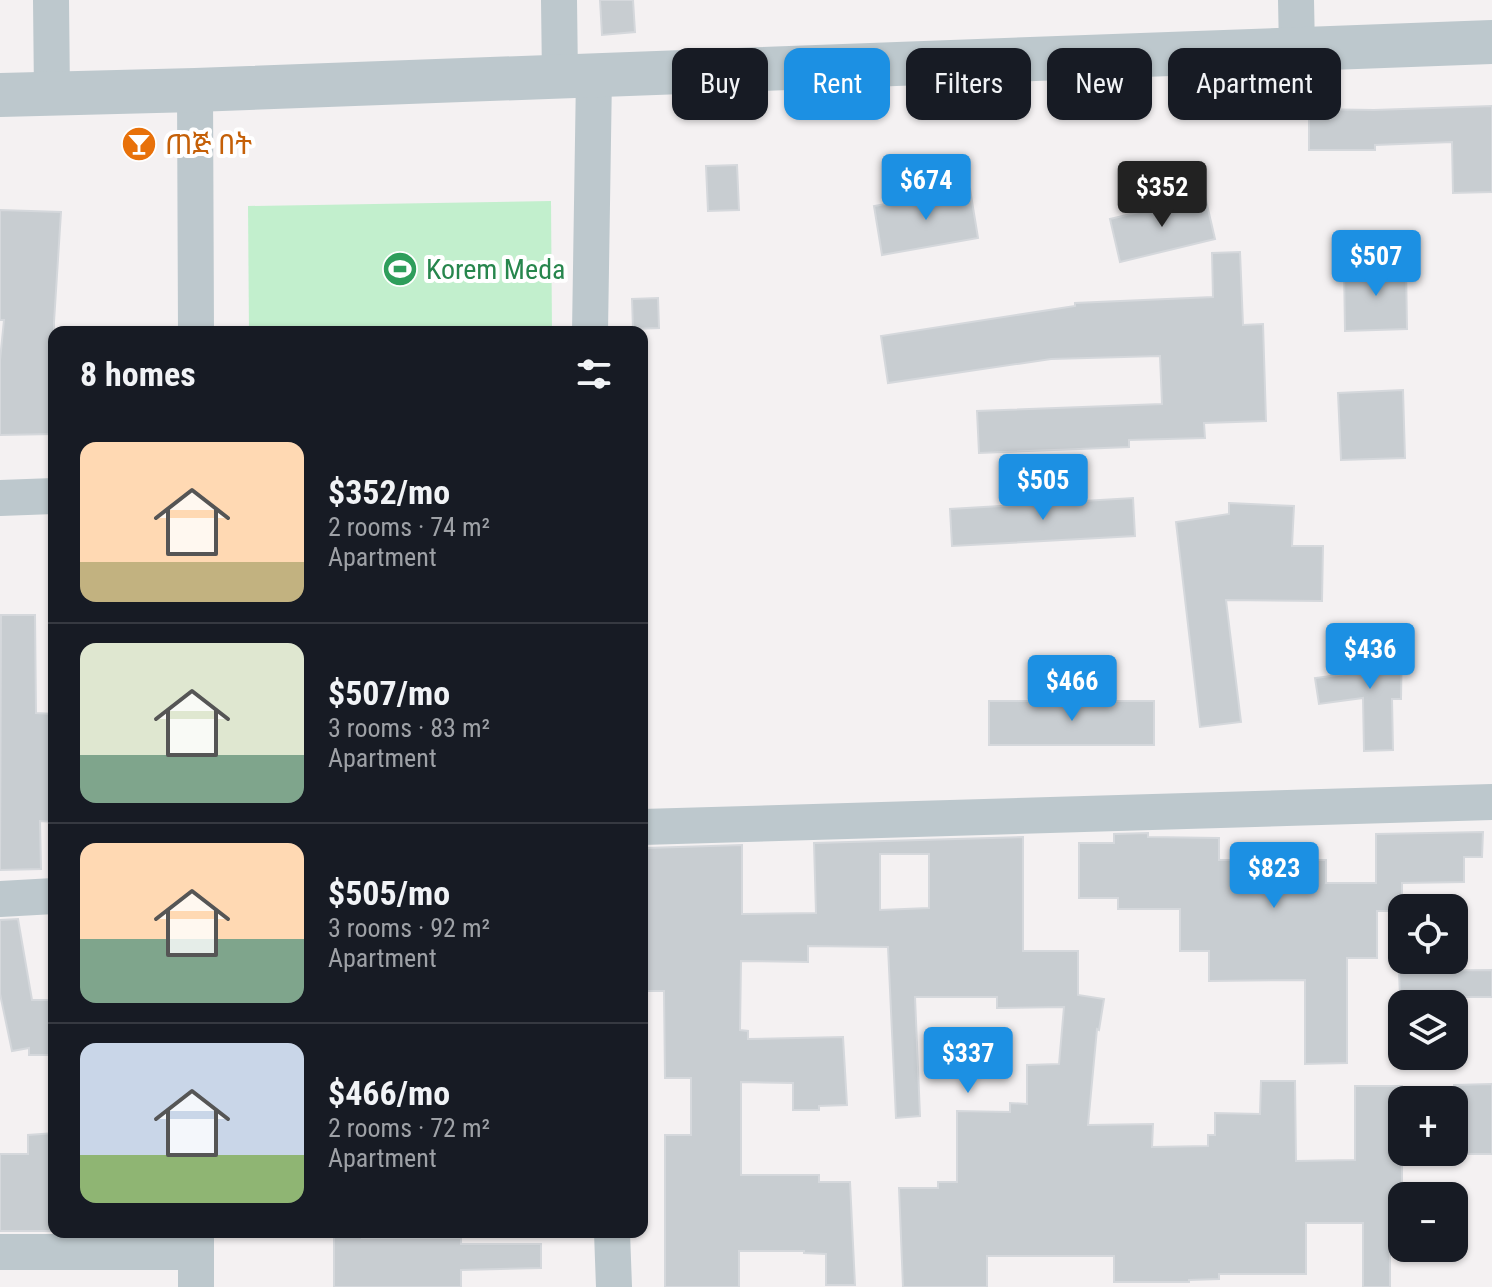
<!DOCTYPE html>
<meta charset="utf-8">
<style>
body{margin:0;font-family:"Roboto Condensed","Noto Sans Ethiopic",sans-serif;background:#242831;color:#f1f3f6;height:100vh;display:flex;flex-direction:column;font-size:30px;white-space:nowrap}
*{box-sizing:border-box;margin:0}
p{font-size:26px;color:#9ea1a6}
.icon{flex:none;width:44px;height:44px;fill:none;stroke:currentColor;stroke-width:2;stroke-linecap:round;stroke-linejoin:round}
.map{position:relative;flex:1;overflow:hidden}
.sheet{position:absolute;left:48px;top:326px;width:600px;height:912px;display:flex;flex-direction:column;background:#171b24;border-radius:16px;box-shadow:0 2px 6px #0004}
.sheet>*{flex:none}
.top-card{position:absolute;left:672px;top:48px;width:700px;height:72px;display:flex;gap:16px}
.buttons{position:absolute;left:1388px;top:894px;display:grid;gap:16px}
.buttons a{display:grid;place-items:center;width:80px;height:80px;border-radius:16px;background:#171b24;box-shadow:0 2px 6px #0004;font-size:40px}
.price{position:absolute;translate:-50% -68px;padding:0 18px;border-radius:8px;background:#1c90e3;color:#fff;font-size:26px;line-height:52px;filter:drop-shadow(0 2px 4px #0008)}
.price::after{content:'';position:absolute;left:50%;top:48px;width:24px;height:18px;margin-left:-12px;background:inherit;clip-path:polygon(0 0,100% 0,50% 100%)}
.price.on{background:#222;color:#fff}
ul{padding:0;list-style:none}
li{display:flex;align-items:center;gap:24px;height:200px;padding:0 32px}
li+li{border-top:2px solid #363941}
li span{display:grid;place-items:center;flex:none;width:224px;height:160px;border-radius:16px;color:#555}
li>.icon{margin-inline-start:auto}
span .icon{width:96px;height:96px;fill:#fffc;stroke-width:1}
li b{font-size:34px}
h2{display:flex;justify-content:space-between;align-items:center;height:96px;padding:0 32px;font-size:34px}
.pill{padding:0 28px;border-radius:16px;background:#171b24;box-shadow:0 2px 6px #0004;font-size:28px;line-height:72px}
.pill.on{background:#1c90e3;color:#fff}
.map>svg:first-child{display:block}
.green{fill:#c2efcd}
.building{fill:#c8cdd1;stroke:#d5d8dc;stroke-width:2;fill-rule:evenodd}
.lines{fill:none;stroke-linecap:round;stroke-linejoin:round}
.minor{stroke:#bdc8cd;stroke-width:36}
.tertiary{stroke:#bdc8cd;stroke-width:44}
.labels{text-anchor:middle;stroke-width:8;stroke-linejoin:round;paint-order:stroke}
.food-label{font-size:28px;fill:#c56008;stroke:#fff;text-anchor:start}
.leisure-label{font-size:28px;fill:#27864d;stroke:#fff;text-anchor:start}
</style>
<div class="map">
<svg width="1492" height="1287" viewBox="0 0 1492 1287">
<rect width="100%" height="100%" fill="#f4f1f2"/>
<path class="green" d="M 551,201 L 552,332 L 249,332 L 248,206 Z"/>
<g class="building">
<path d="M 600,0 L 633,0 L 635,32 L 602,35 Z"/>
<path d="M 1492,106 L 1492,192 L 1453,193 L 1452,142 L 1375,145 L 1375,150 L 1309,150 L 1309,109 L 1374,110 Z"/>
<path d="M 737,165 L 739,210 L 708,211 L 706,166 Z"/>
<path d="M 970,189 L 978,238 L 882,255 L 874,206 Z"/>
<path d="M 1205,196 L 1215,239 L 1120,262 L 1110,219 Z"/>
<path d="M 0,210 L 61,212 L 54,322 L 54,434 L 0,435 L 0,360 L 4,320 L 0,320 Z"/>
<path d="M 1240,252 L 1243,325 L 1263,324 L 1266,421 L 1204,423 L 1205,438 L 1129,440 L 1129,447 L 979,453 L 977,411 L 1162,404 L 1160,356 L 1051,359 L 888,383 L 881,336 L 1075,306 L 1075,303 L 1213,297 L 1212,253 Z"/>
<path d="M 1406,265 L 1407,329 L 1345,331 L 1344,267 Z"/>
<path d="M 658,298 L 659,328 L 633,329 L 632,299 Z"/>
<path d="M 1403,390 L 1405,458 L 1341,460 L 1338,393 Z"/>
<path d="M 1133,498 L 1135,536 L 952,546 L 950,509 Z"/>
<path d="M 1229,503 L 1294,506 L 1292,546 L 1323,546 L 1322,601 L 1226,600 L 1241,722 L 1200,727 L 1176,522 L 1229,514 Z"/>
<path d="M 1,615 L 35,615 L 36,713 L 54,714 L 54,822 L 40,821 L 41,869 L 0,870 Z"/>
<path d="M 1362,642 L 1402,642 L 1401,699 L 1392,699 L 1393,750 L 1364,751 L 1363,698 L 1319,704 L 1315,678 L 1361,672 Z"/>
<rect x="989" y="701" width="165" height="44"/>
<path d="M 1483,832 L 1482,857 L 1464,857 L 1464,882 L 1402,883 L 1402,911 L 1377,911 L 1377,958 L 1347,958 L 1347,1063 L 1305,1064 L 1305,980 L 1209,981 L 1209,951 L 1180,951 L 1180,909 L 1118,909 L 1118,898 L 1079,898 L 1079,843 L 1114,843 L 1114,834 L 1148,833 L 1148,837 L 1219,838 L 1219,860 L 1326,860 L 1326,883 L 1376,883 L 1376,834 Z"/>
<path d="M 1023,837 L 1023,951 L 1078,951 L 1078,995 L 1104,999 L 1099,1030 L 1097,1029 L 1088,1125 L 1153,1124 L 1152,1147 L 1208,1146 L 1208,1135 L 1215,1135 L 1215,1113 L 1260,1114 L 1261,1081 L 1295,1081 L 1296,1161 L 1355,1160 L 1355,1086 L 1402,1086 L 1402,1254 L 1390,1254 L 1390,1287 L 1363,1287 L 1363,1223 L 1306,1223 L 1306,1274 L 1219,1274 L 1219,1279 L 1189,1280 L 1189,1282 L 1114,1282 L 1114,1256 L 987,1256 L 987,1287 L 903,1287 L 899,1188 L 938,1188 L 938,1182 L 957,1182 L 957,1111 L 1010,1112 L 1010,1103 L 1027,1104 L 1027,1065 L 1059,1064 L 1064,1007 L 997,1008 L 997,997 L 915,997 L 920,1116 L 896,1118 L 888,947 L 808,946 L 808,962 L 741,961 L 740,1030 L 748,1031 L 748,1039 L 843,1037 L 847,1105 L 819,1106 L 819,1110 L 793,1110 L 793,1083 L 741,1082 L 741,1175 L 819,1175 L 819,1182 L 850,1182 L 855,1285 L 826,1285 L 826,1254 L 804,1253 L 804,1251 L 739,1251 L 739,1287 L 665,1287 L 665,1135 L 691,1135 L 691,1078 L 665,1078 L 664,991 L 642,991 L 642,881 L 646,881 L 647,848 L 742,845 L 742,914 L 816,913 L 814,843 ZM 880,854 L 929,854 L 929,908 L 880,910 Z"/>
<path d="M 18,919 L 32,1000 L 54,1000 L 54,1055 L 29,1055 L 29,1048 L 12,1051 L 0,994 L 0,920 Z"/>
<path d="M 1492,970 L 1492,997 L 1458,997 L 1458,1004 L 1425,1004 L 1425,997 L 1400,997 L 1399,971 Z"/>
<path d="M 1492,1084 L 1492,1154 L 1454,1154 L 1454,1085 Z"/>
<path d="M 54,1133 L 54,1231 L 0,1231 L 0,1154 L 28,1154 L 28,1135 Z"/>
<path d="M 334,1232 L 362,1232 L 362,1238 L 461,1238 L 461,1244 L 541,1244 L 541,1268 L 461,1270 L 461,1287 L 334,1287 Z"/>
</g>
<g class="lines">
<g class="minor">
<path d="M 51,0 L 52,94"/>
<path d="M 559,0 L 560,77"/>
<path d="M 1296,0 L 1297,49"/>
<path d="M 195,90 L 196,332"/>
<path d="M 590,332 L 594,76"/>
<path d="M 0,498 L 54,496"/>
<path d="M 642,827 L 1492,802"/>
<path d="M 0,899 L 54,896"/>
<path d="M 612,1232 L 614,1287"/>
<path d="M 0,1252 L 196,1252"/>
<path d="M 196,1287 L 196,1232"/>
</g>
<path class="tertiary" d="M 0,95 L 195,90 L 1492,42"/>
</g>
<defs>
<g id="bar-disc" transform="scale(1.8)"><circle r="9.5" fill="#e8710a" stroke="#fff"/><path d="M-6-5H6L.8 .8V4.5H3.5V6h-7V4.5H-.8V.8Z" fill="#fff"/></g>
<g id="stadium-disc" transform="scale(1.8)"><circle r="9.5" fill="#2e9e5b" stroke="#fff"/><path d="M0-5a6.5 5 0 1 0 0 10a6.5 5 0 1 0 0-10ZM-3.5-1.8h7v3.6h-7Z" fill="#fff"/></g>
</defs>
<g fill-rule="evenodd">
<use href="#bar-disc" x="139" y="144"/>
<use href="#stadium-disc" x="400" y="269"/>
</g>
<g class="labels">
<g class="food-label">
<text x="165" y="154">ጠጅ በት</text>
</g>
<g class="leisure-label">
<text x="426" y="279">Korem Meda</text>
</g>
</g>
</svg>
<div class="buttons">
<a><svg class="icon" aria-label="locate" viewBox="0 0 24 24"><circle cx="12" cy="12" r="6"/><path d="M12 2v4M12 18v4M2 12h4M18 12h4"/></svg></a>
<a><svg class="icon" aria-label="layers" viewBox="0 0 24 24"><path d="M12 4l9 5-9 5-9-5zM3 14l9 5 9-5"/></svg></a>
<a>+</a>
<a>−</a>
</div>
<b class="price" style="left:926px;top:222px">$674</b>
<b class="price on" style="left:1162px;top:229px">$352</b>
<b class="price" style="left:1376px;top:298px">$507</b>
<b class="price" style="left:1043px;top:522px">$505</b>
<b class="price" style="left:1370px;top:691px">$436</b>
<b class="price" style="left:1072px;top:723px">$466</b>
<b class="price" style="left:1274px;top:910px">$823</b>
<b class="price" style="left:968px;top:1095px">$337</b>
<div class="top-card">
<a class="pill">Buy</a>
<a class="pill on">Rent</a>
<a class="pill">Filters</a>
<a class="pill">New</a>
<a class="pill">Apartment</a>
</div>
<section class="sheet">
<h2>8 homes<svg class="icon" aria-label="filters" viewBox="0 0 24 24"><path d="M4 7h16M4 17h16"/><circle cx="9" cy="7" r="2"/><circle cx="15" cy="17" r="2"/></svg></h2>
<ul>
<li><span style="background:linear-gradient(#ffd9b3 75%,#c2b280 0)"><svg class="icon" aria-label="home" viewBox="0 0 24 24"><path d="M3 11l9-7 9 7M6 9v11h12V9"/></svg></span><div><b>$352/mo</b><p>2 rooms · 74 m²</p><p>Apartment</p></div></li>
<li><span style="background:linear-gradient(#dfe7d0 70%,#7fa58c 0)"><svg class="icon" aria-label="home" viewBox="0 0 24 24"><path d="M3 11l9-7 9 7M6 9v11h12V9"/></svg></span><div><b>$507/mo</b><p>3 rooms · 83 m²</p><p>Apartment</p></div></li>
<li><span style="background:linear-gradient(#ffd9b3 60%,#7fa58c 0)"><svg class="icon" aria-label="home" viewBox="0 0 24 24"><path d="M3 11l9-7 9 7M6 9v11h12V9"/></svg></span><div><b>$505/mo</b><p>3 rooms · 92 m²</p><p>Apartment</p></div></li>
<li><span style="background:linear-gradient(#c9d6e8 70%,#8fb573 0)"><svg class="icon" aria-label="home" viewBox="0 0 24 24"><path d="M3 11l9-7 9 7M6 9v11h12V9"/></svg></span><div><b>$466/mo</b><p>2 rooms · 72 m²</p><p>Apartment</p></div></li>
</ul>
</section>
</div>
